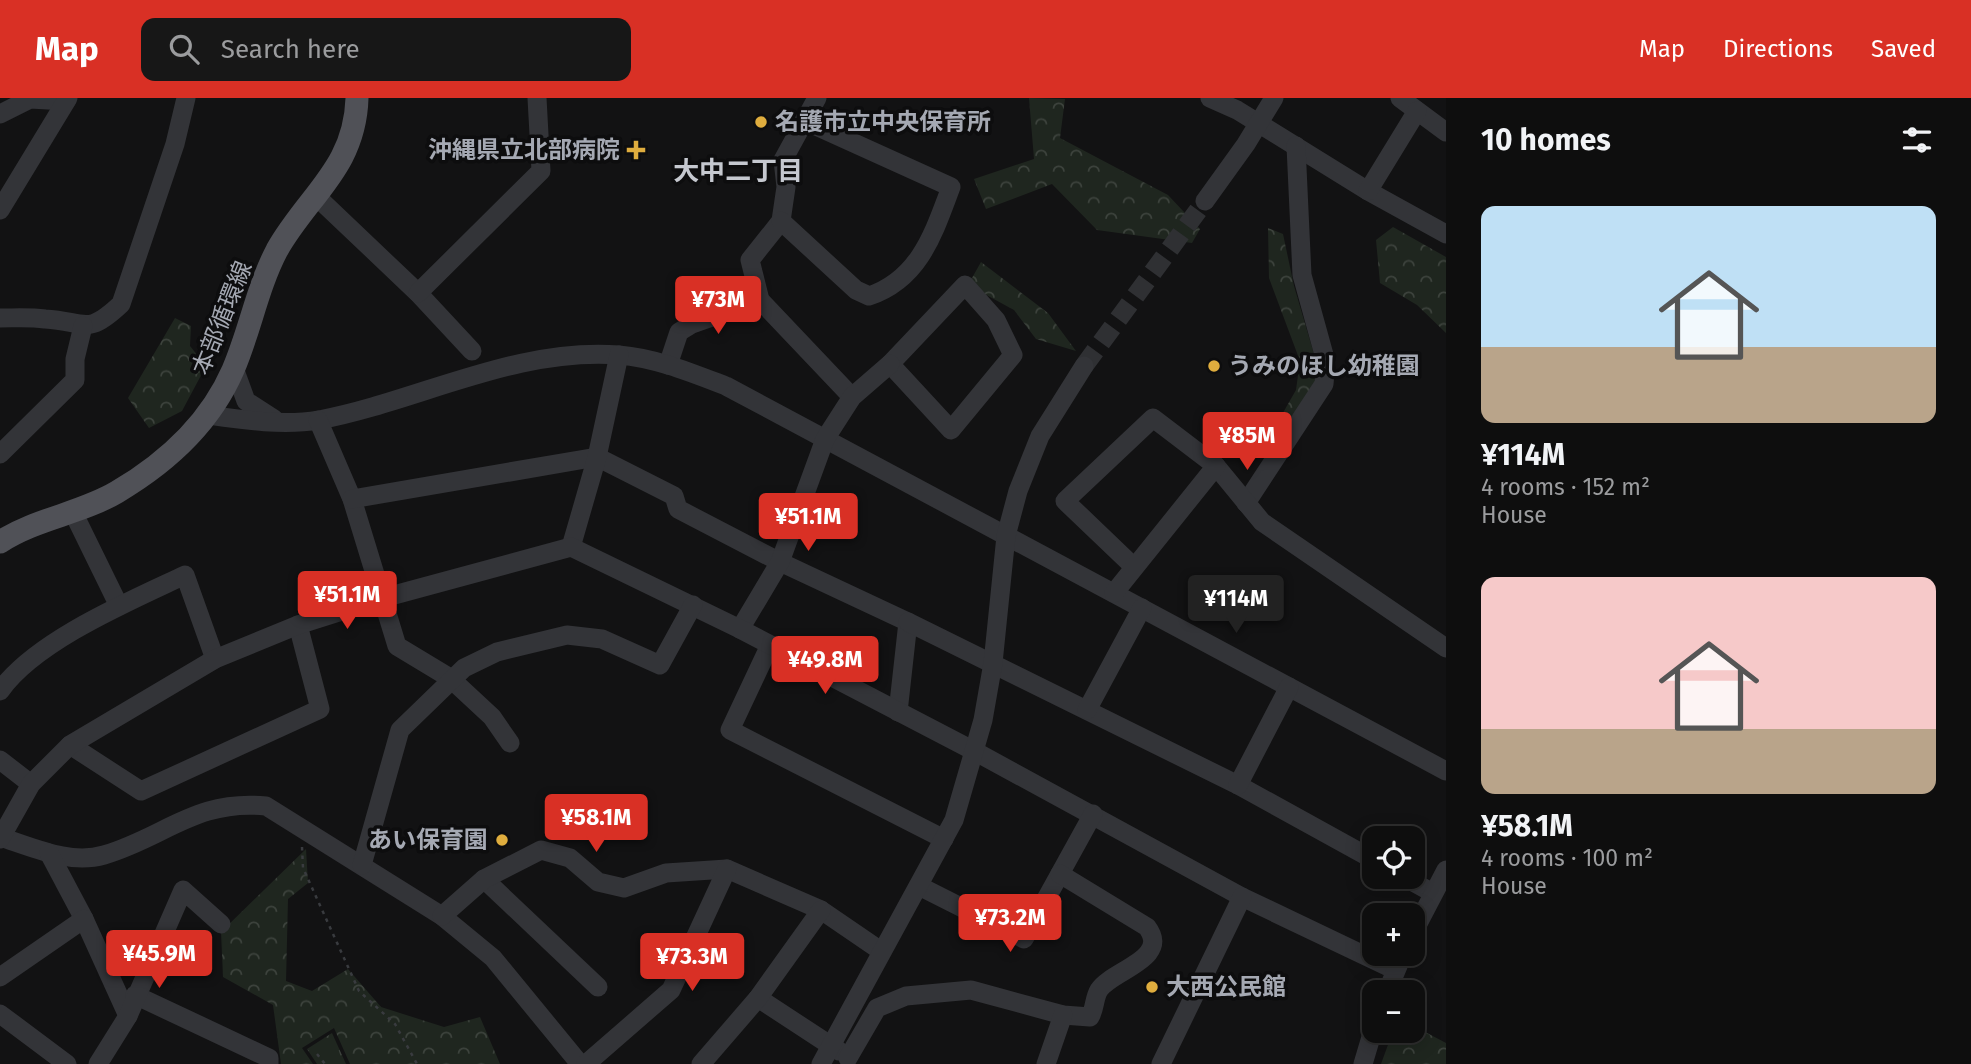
<!DOCTYPE html>
<meta charset="utf-8">
<style>
body{margin:0;font-family:"Fira Sans","Noto Sans JP",sans-serif;background:#171717;color:#f1f3f6;height:100vh;display:flex;flex-direction:column;font-size:26px;white-space:nowrap}
*{box-sizing:border-box;margin:0}
p{font-size:23px;color:#9b9c9e}
.icon{flex:none;width:38px;height:38px;fill:none;stroke:currentColor;stroke-width:2;stroke-linecap:round;stroke-linejoin:round}
.map{position:relative;flex:1;overflow:hidden}
.sheet{display:flex;flex-direction:column;background:#0e0e0e;width:525px}
.sheet>*{flex:none}
.controls{position:absolute;left:1362px;top:728px;display:grid;gap:14px}
.controls a{display:grid;place-items:center;width:63px;height:63px;border-radius:14px;background:#0e0e0e;box-shadow:0 4px 18px #0003,0 0 0 2px #2e2e2e;font-size:35px}
.price{position:absolute;translate:-50% -60px;padding:0 16px;border-radius:7px;background:#d93025;color:#fff;font-size:23px;line-height:46px;filter:drop-shadow(0 2px 4px #0008)}
.price::after{content:'';position:absolute;left:50%;top:42px;width:21px;height:16px;margin-left:-10px;background:inherit;clip-path:polygon(0 0,100% 0,50% 100%)}
.price.active{background:#222;color:#fff}
ul{padding:0;list-style:none}
li{display:grid;align-content:center;gap:14px;height:371px;padding:0 35px}
li span{display:grid;place-items:center;height:217px;border-radius:14px;color:#555}
li>.icon{margin-inline-start:auto}
span .icon{width:126px;height:126px;fill:#fffc;stroke-width:1}
li b{font-size:30px}
h2{display:flex;justify-content:space-between;align-items:center;height:84px;padding:0 35px;font-size:30px}
header{display:flex;align-items:center;gap:42px;box-sizing:border-box;height:98px;padding:0 35px;background:#d93025;color:#fff}
header strong{font-size:33px}
nav{display:flex;gap:38px;margin-inline-start:auto;font-size:24px}
.search{width:490px;height:63px;background:#171717;display:flex;align-items:center;gap:18px;box-sizing:border-box;padding:0 24px;border-radius:14px;color:#9b9c9e;font-size:26px}
main{display:flex;flex:1;min-height:0}
.map>svg:first-child{display:block}
.grass{fill:url(#grass-tufts)}
.forest{fill:url(#forest-crowns)}
.lines{fill:none;stroke-linecap:round;stroke-linejoin:round}
.minor-tunnel{stroke:#2f3033;stroke-width:19;stroke-dasharray:19 10;stroke-linecap:butt}
.path{stroke:#393b3f;stroke-width:2.5;stroke-dasharray:3.5 5;stroke-linecap:butt}
.minor{stroke:#333438;stroke-width:19}
.major{stroke:#505157;stroke-width:23}
.poi-dot{fill:#dfad3e;stroke:#0d0d0e;stroke-width:2.5}
.labels{text-anchor:middle;stroke-width:7;stroke-linejoin:round;paint-order:stroke}
.poi-label{font-size:24px;font-weight:bold;fill:#a5a9b3;stroke:#0d0d0e;text-anchor:start}
.street-label{font-size:24px;fill:#a5a9b3;stroke:#0d0d0e}
.neighbourhood-label{font-size:26px;font-weight:bold;fill:#c5c8cf;stroke:#0d0d0e}
</style>
<header>
<strong>Map</strong>
<div class="search"><svg class="icon" aria-label="search" viewBox="0 0 24 24"><circle cx="10" cy="10" r="6"/><path d="M15 15l6 6"/></svg>Search here</div>
<nav><a>Map</a><a>Directions</a><a>Saved</a></nav>
</header>
<main>
<div class="map">
<svg width="1446" height="966" viewBox="0 0 1446 966">
<defs>
<pattern id="grass-tufts" width="24" height="20" patternUnits="userSpaceOnUse" patternTransform="scale(1.75)"><rect width="24" height="20" fill="#1f261f"/><path d="M3 7l-1-3M5 7V3M7 7l1-3M15 17l-1-3M17 17v-4M19 17l1-3" fill="none" stroke="#3d433d"/></pattern>
<pattern id="forest-crowns" width="20" height="18" patternUnits="userSpaceOnUse" patternTransform="scale(1.75)"><rect width="20" height="18" fill="#1f261f"/><path d="M2 6a3 3 0 1 1 6 0M12 15a3 3 0 1 1 6 0" fill="none" stroke="#3d433d"/></pattern>
</defs>
<rect width="100%" height="100%" fill="#121213"/>
<path class="grass" d="M 332,935 L 346,966 L 317,966 L 307,951 Z"/>
<g class="forest">
<path d="M 1029,0 L 1065,1 L 1060,40 L 1168,97 L 1200,131 L 1192,145 L 1097,132 L 1052,86 L 986,111 L 974,81 L 1034,61 Z"/>
<path d="M 1393,129 L 1446,159 L 1446,235 L 1417,207 L 1380,185 L 1376,142 Z"/>
<path d="M 1268,130 L 1283,136 L 1294,188 L 1316,263 L 1316,290 L 1293,328 L 1280,320 L 1296,292 L 1300,263 L 1269,180 Z"/>
<path d="M 981,164 L 1048,215 L 1076,253 L 1036,241 L 1014,212 L 968,187 Z"/>
<path d="M 175,220 L 191,228 L 190,248 L 206,268 L 182,313 L 149,330 L 128,300 Z"/>
<path d="M 306,751 L 308,785 L 288,801 L 286,883 L 312,893 L 348,871 L 381,909 L 444,929 L 480,919 L 500,966 L 350,966 L 334,930 L 302,950 L 313,966 L 281,966 L 273,907 L 223,879 L 221,834 Z"/>
<path d="M 1412,927 L 1446,945 L 1446,966 L 1381,966 L 1393,933 L 1412,933 Z"/>
</g>
<g class="lines">
<path class="minor-tunnel" d="M 1084,268 L 1205,103"/>
<g class="path">
<path d="M 302,749 L 303,770 L 359,893 L 395,926 L 417,966"/>
<path d="M 317,956 L 325,966"/>
</g>
<g class="minor">
<path d="M 817,0 L 783,62 L 786,89 L 781,123 L 750,162 L 760,202 L 852,299"/>
<path d="M 1210,0 L 1237,12 L 1368,93 L 1446,136"/>
<path d="M 1400,0 L 1446,34"/>
<path d="M 0,16 L 30,1 L 66,3"/>
<path d="M 1368,93 L 1417,13"/>
<path d="M 317,99 L 418,195 L 472,253"/>
<path d="M 1205,103 L 1246,46 L 1274,0"/>
<path d="M 0,112 L 68,0"/>
<path d="M 781,123 L 856,192 L 869,198 C 920,181 934,134 951,89 L 803,22"/>
<path d="M 965,187 L 996,222 L 1013,257 L 951,332 L 890,266 Z"/>
<path d="M 418,195 L 541,73 L 537,0"/>
<path d="M 0,220 C 15,220 30,219 45,221 C 86,223 86,239 121,206 L 175,46 L 186,0"/>
<path d="M 668,267 L 679,234 L 692,226 L 760,202"/>
<path d="M 234,270 L 246,303 L 274,321"/>
<path d="M 208,317 C 243,322 283,328 319,322 C 419,303 515,249 619,257 C 656,260 692,275 726,288 L 1446,673"/>
<path d="M 318,322 L 352,401 L 397,548 L 450,580 L 492,619 L 510,645"/>
<path d="M 0,356 L 75,282 L 75,261 L 83,228"/>
<path d="M 352,401 L 597,359 L 674,398 L 678,411 L 780,464 L 908,524 L 898,614"/>
<path d="M 1246,405 L 1324,286 L 1326,264 L 1302,177 L 1296,48"/>
<path d="M 73,414 L 119,508"/>
<path d="M 571,449 L 597,359 L 619,257"/>
<path d="M 1134,469 L 1065,403 L 1153,320 L 1216,368 L 1262,424 L 1446,550"/>
<path d="M 1114,495 L 1216,368"/>
<path d="M 908,524 L 1238,687 L 1374,762"/>
<path d="M 740,531 L 780,464 L 825,341 L 852,299 L 890,266"/>
<path d="M 770,547 L 730,632 L 944,741"/>
<path d="M 0,593 C 35,543 130,503 185,477 L 215,561"/>
<path d="M 1087,612 L 1142,510"/>
<path d="M 70,647 L 141,693 L 320,611 L 298,527"/>
<path d="M 0,662 L 31,686"/>
<path d="M 1238,687 L 1289,589"/>
<path d="M 0,739 C 33,749 69,767 104,757 C 165,739 196,701 266,708 L 442,818 L 493,860 L 580,966"/>
<path d="M 0,741 L 31,686 L 70,647 L 215,561 L 298,527 L 383,500 L 571,449 L 740,531 L 976,654 L 1242,799 L 1395,872"/>
<path d="M 49,755 L 84,821"/>
<path d="M 362,767 L 400,632 L 464,570 L 497,554 L 567,537 L 602,541 L 660,567 L 693,507"/>
<path d="M 1404,779 L 1433,795"/>
<path d="M 484,781 L 598,889"/>
<path d="M 919,788 L 1024,841 L 1093,716"/>
<path d="M 442,818 L 484,781 L 541,752 L 570,760 L 598,784 L 624,790 L 666,775 L 727,771 L 821,812 L 881,853"/>
<path d="M 1412,837 L 1446,772"/>
<path d="M 0,879 L 84,821 L 128,918"/>
<path d="M 1387,894 L 1403,856"/>
<path d="M 135,897 L 269,960 L 269,966"/>
<path d="M 758,900 L 839,953"/>
<path d="M 0,916 L 67,966"/>
<path d="M 848,960 L 877,910 L 906,898 L 971,892 L 1063,917 L 1090,919 C 1095,911 1094,900 1099,892 C 1112,872 1171,861 1147,829 L 1060,776"/>
<path d="M 98,966 L 128,918 L 183,792 L 221,826"/>
<path d="M 586,966 L 671,892 L 727,771"/>
<path d="M 701,966 L 758,900 L 821,812"/>
<path d="M 821,966 L 954,722 L 983,622 L 993,565 L 1006,438 L 1018,393 L 1040,338 L 1084,268"/>
<path d="M 1046,966 L 1063,917"/>
<path d="M 1161,966 L 1242,799"/>
<path d="M 1363,966 L 1374,929"/>
</g>
<path class="major" d="M 0,444 C 37,420 80,416 117,394 C 166,365 210,325 233,272 C 250,233 257,190 277,152 C 308,97 355,70 357,0"/>
</g>
<g class="poi-dot">
<circle cx="761" cy="24" r="7"/>
<path d="M632.5 41.5h7v7h7v7h-7v7h-7v-7h-7v-7h7z"/>
<circle cx="1214" cy="268" r="7"/>
<circle cx="502" cy="742" r="7"/>
<circle cx="1152" cy="889" r="7"/>
</g>
<g class="labels">
<g class="poi-label">
<text x="775" y="32">名護市立中央保育所</text>
<text x="620" y="60" text-anchor="end">沖縄県立北部病院</text>
<text x="1228" y="276">うみのほし幼稚園</text>
<text x="488" y="750" text-anchor="end">あい保育園</text>
<text x="1166" y="897">大西公民館</text>
</g>
<g class="street-label">
<text transform="translate(222 220) rotate(-68)" y="8">本部循環線</text>
</g>
<g class="neighbourhood-label">
<text x="738" y="82">大中二丁目</text>
</g>
</g>
</svg>
<div class="controls">
<a><svg class="icon" aria-label="locate" viewBox="0 0 24 24"><circle cx="12" cy="12" r="6"/><path d="M12 2v4M12 18v4M2 12h4M18 12h4"/></svg></a>
<a>+</a>
<a>−</a>
</div>
<b class="price" style="left:718px;top:238px">¥73M</b>
<b class="price" style="left:1247px;top:374px">¥85M</b>
<b class="price" style="left:808px;top:455px">¥51.1M</b>
<b class="price" style="left:347px;top:533px">¥51.1M</b>
<b class="price active" style="left:1236px;top:537px">¥114M</b>
<b class="price" style="left:825px;top:598px">¥49.8M</b>
<b class="price" style="left:596px;top:756px">¥58.1M</b>
<b class="price" style="left:1010px;top:856px">¥73.2M</b>
<b class="price" style="left:159px;top:892px">¥45.9M</b>
<b class="price" style="left:692px;top:895px">¥73.3M</b>
</div>
<section class="sheet">
<h2>10 homes<svg class="icon" aria-label="filters" viewBox="0 0 24 24"><path d="M4 7h16M4 17h16"/><circle cx="9" cy="7" r="2"/><circle cx="15" cy="17" r="2"/></svg></h2>
<ul>
<li><span style="background:linear-gradient(#bfe0f5 65%,#b9a48a 0)"><svg class="icon" aria-label="home" viewBox="0 0 24 24"><path d="M3 11l9-7 9 7M6 9v11h12V9"/></svg></span><div><b>¥114M</b><p>4 rooms · 152 m²</p><p>House</p></div></li>
<li><span style="background:linear-gradient(#f6c9c9 70%,#b9a48a 0)"><svg class="icon" aria-label="home" viewBox="0 0 24 24"><path d="M3 11l9-7 9 7M6 9v11h12V9"/></svg></span><div><b>¥58.1M</b><p>4 rooms · 100 m²</p><p>House</p></div></li>
</ul>
</section>
</main>
